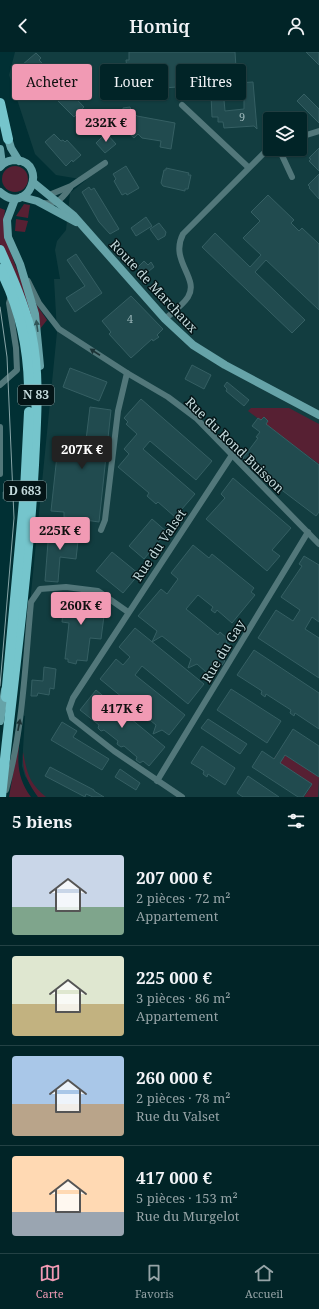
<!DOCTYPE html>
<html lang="fr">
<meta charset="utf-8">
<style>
body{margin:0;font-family:"Noto Serif",serif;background:#0b2c2f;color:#f1f3f6;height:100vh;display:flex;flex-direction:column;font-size:15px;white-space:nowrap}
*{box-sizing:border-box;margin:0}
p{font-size:13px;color:#96a4a7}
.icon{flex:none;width:22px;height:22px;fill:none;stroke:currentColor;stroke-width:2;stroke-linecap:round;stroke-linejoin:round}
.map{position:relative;height:745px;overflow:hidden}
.panel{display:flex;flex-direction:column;background:#012427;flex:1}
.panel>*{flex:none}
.hud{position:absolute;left:12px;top:12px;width:295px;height:36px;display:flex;gap:8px}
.controls{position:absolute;left:263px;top:60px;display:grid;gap:8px}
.controls a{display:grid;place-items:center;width:44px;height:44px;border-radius:4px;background:#012427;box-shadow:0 1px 3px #0004,0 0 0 1px #234144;font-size:20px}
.price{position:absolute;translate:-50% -34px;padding:0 9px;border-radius:4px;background:#f19ab4;color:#111;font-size:13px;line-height:26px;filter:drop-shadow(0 1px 2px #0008)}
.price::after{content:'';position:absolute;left:50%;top:24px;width:12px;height:9px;margin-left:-6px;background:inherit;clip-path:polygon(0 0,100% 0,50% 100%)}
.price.active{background:#222;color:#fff}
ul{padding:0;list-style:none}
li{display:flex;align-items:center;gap:12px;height:100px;padding:0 12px}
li+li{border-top:1px solid #234144}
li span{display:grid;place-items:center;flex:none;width:112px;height:80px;border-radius:4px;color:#555}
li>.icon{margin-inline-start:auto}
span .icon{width:48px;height:48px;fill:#fffc;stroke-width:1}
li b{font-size:17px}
h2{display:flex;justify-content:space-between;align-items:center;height:48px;padding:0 12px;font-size:17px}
.chip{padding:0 14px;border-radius:4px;background:#012427;box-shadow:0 1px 3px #0004,0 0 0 1px #234144;font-size:14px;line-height:36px}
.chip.active{background:#f19ab4;color:#111}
header{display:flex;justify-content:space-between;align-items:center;height:52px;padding:0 12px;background:#012427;font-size:18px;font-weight:600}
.dock{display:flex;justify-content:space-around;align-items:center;height:56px;border-top:1px solid #234144;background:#012427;font-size:11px;color:#96a4a7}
.dock a{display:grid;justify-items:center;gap:2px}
.dock .active{color:#f19ab4}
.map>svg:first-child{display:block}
.built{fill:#123d40;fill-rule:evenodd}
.green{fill:#572033}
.building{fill:#214b4f;stroke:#355f63;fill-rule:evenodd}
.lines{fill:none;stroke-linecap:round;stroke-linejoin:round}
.street{stroke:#52777a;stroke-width:6}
.secondary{stroke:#66a3a8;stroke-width:8}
.primary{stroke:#75c5cc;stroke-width:10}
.tram{stroke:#87a5a8;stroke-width:1}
.oneway{fill:#305558}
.oneway2{fill:#1b3235}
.labels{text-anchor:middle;stroke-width:3;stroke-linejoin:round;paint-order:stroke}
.number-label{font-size:11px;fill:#9bb6b9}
.shield{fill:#041517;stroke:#8a9fa1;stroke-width:1}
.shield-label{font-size:12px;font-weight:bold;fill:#c4dadc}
.street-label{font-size:13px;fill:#c4dadc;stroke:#041517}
</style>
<header><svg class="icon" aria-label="back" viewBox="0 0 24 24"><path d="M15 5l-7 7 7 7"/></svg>Homiq<svg class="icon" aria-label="person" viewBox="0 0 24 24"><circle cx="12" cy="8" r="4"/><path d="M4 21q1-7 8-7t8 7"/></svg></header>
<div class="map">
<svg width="319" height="745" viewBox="0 0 319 745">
<rect width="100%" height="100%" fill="#013034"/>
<path class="built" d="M 15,0 L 319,0 L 319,745 L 38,745 L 25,724 L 22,714 L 25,664 L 19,662 L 57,280 L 54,227 L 60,227 L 55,198 L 57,189 L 66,178 L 70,141 L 86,128 L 56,123 L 35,102 L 9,23 ZM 270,67 L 300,67 L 300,97 L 270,97 Z"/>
<g class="green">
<circle cx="15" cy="127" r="13"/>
<path d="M 24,152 L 30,153 L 28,166 L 16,164 Z"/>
<path d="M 0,156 L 5,158 C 0,188 20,219 28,247 C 33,261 34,276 37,290 L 0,192 Z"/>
<path d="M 16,167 L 28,169 L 25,180 L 15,179 Z"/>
<path d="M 34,249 L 47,268 L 40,277 Z"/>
<path d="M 251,356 L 289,356 L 319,372 L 319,412 L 248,359 Z"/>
<path d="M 21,677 C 18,703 14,722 31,745 L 9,745 Z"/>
<path d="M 279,699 L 319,725 L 318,745 L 304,745 L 312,733 L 273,708 Z"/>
<path d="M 23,700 C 27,721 29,731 46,745 L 38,745 C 27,730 22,718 23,700 Z"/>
</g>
<g class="building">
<path d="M 129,0 L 235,0 L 237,31 L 253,30 L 257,77 L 254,74 L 224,76 L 223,70 L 218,70 L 218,65 L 212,65 L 211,43 L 217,43 L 216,32 L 151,37 L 149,16 L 127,17 L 126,8 L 129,8 ZM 244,47 L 244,57 L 225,59 L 224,48 Z"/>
<path d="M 306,0 L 319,0 L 319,13 Z"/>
<path d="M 36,1 L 41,6 L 39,8 L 84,55 L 74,65 L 22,13 Z"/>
<path d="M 304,42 L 319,57 L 319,71 L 297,49 Z"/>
<path d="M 130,55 L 131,58 L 137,64 L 175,71 L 171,97 L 160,95 L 161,89 L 142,86 L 138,82 L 134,86 L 123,76 L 128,72 L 119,63 L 123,59 L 123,56 Z"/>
<path d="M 106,81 L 116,92 L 105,101 L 96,91 Z"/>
<path d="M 54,82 L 61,89 L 63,88 L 65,90 L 67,88 L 81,103 L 73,110 L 72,108 L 66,114 L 45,90 Z"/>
<path d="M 319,96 L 319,119 L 309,109 L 311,107 L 309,106 Z"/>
<path d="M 126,114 L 139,136 L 127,143 L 126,141 L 122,143 L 114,129 L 116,127 L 113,122 Z"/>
<path d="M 166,116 L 189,121 L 188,123 L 191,123 L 188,137 L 185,137 L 185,139 L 163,134 L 161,131 L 164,118 L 166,118 Z"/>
<path d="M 319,122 L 319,147 L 309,136 L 310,135 L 308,133 Z"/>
<path d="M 89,135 L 91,138 L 94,136 L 119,177 L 110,182 L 99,170 L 82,140 Z"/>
<path d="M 268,143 L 294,168 L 291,171 L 299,179 L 302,176 L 319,192 L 319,258 L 266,208 L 255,220 L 305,268 L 292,281 L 202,195 L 215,181 L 250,215 L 261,203 L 243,186 L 260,169 L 251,160 Z"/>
<path d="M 146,165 L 152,174 L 136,184 L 131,176 Z"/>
<path d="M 159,171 L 166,180 L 165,184 L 158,188 L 150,177 Z"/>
<path d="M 76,202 L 102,241 L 75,260 L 66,246 L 85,234 L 67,208 Z"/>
<path d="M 144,209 L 148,213 L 151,210 L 154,215 L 144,223 L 137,216 Z"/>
<path d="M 131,244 L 163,277 L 157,283 L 159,285 L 153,289 L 152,287 L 131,306 L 109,282 L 111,280 L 102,269 Z"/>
<path d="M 192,313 L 211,323 L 204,337 L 185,327 Z"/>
<path d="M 70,316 L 107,330 L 99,349 L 63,335 Z"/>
<path d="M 227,330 L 249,348 L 244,354 L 226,339 L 227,337 L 224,334 Z"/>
<path d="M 141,347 L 212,409 L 196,428 L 150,389 L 143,397 L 195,442 L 175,465 L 158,450 L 156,452 L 147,444 L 149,441 L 118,415 L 129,402 L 124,397 L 137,382 L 126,372 L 128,370 L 124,366 Z"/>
<path d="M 90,355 L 111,358 L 99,470 L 64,465 L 64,460 L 51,459 L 59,385 L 86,388 Z"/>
<path d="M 264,365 L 268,369 L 266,372 L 319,413 L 319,460 L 316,464 L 246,411 L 243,406 L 258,386 L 256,385 L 260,380 L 252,374 L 258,366 L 261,368 Z"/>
<path d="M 233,426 L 291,476 L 272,498 L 280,504 L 267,519 L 206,467 L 225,446 L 221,442 Z"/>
<path d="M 3,440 L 8,440 L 9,447 L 3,447 Z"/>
<path d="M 152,467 L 167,480 L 144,507 L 129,494 Z"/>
<path d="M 49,477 L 79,480 L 76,507 L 60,505 L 58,530 L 45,529 Z"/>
<path d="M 193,493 L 209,506 L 212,502 L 254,536 L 251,540 L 255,543 L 232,571 L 217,558 L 215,561 L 211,558 L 213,555 L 198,543 L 186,557 L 218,583 L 220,580 L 228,587 L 226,590 L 230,593 L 220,605 L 225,609 L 222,613 L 217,609 L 207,621 L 197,612 L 188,616 L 191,607 L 162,584 L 152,590 L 157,579 L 138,564 L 161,537 L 167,542 L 178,527 L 171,521 Z"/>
<path d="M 112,500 L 139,522 L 123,541 L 96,519 Z"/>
<path d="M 304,504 L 319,513 L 319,570 L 312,565 L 305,577 L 319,586 L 319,626 L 258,586 L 276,558 L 293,569 L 300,558 L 281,545 L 302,514 L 299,512 Z"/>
<path d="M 65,541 L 95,545 L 93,562 L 104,564 L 101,587 L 90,586 L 87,609 L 77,608 L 76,612 L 68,610 L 68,607 L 65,607 L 69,571 L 62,570 Z"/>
<path d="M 135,576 L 204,632 L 188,652 L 142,614 L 135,623 L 185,663 L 169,683 L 162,678 L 153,682 L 156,673 L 100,627 L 116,607 L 123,613 L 130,605 L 119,595 Z"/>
<path d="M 254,598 L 319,641 L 319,677 L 295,661 L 294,664 L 290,661 L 291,658 L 266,642 L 265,645 L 261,642 L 262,639 L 237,623 Z"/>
<path d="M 44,615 L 56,617 L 54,637 L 50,636 L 49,643 L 38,641 L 37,644 L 31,644 L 32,628 L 43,629 Z"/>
<path d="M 231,637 L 281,669 L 267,691 L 217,658 Z"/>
<path d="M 96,638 L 165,695 L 149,714 L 143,709 L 140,711 L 136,708 L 137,705 L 124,694 L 121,695 L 117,692 L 118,689 L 104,678 L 101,679 L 98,676 L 99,673 L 80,658 Z"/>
<path d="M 208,667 L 247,692 L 240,702 L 201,676 Z"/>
<path d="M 62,670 L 77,679 L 73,685 L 109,707 L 102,718 L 51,688 Z"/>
<path d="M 293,677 L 319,694 L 319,725 L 285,703 L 280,711 L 312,732 L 303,745 L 298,745 L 252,715 L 262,699 L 274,707 Z"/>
<path d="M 202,694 L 235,716 L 225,733 L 208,722 L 207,725 L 203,722 L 204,719 L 191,711 Z"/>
<path d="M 50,715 L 94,738 L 94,739 L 104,745 L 93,745 L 86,742 L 85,745 L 45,724 Z"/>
<path d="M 120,717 L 140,731 L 136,738 L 115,725 Z"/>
<path d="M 248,724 L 279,745 L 243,745 L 237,741 Z"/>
</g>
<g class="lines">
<g class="street">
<path d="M 182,53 L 248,115"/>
<path d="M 300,85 L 319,79"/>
<path d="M 279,97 L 292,125"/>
<path d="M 49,143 L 71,134 L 105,111"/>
<path d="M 44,151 C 58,153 62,146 70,136"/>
<path d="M 28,229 L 39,251 L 59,277 L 127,321 L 168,345 L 196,366 L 319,492"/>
<path d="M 165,267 C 173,260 183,253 188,245 C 200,226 169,209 183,182 L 270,95"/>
<path d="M 0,333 L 17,318 L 16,296 L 9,251 L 11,244"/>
<path d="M 0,375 L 0,422"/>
<path d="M 101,478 L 105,468 L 118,359 L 127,321"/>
<path d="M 157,729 L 308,480"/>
<path d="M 6,738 C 23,678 25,613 31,550 L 40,537 L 66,535 L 98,539 L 128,560"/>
<path d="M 182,745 L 114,699 L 72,666 L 69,657 L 73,646 L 232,403"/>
</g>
<g class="secondary">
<path d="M 7,83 L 11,96 L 19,109"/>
<path d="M 0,97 L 2,112"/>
<path d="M 0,115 C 4,110 10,108 17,108 C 49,112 28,165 0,140"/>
<path d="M 34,131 L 73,163 L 165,267 L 193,293 L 225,313 L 319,363"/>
<path d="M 22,145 L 37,149 L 76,170"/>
<path d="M 15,147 L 7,168 L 8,185 L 20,212 L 35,262 L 40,314"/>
<path d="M 0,669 L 5,638"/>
</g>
<g class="primary">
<path d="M 0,51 L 8,87"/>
<path d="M 0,198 C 12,225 24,252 31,281 C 40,323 36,370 34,413 C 28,524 12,635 1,745"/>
<path d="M 0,217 C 19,253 28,294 29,334"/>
<path d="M 6,645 L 25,438 L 29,360"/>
</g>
<path class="tram" d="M 0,255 L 7,305 L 14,466 L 0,634"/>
</g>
<defs><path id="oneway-solid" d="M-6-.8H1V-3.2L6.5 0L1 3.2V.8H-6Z"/></defs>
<use class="oneway" href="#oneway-solid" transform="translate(37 274) rotate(-98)"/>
<g class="oneway2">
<use href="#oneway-solid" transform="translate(95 300) rotate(-147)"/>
<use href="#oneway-solid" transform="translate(19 673) rotate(-79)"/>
</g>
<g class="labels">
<g class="number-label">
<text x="242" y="69">9</text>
<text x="130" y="271">4</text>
</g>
<g class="shield">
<rect x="18" y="333" width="36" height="20" rx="3"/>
<rect x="4" y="429" width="42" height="20" rx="3"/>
</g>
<g class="shield-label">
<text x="36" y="347">N 83</text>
<text x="25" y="443">D 683</text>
</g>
<g class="street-label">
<text transform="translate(154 234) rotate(47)" y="5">Route de Marchaux</text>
<text transform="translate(235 393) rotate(44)" y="5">Rue du Rond Buisson</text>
<text transform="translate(159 493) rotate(-56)" y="5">Rue du Valset</text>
<text transform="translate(223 599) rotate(-59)" y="5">Rue du Gay</text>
</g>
</g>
</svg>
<div class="controls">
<a><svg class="icon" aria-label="layers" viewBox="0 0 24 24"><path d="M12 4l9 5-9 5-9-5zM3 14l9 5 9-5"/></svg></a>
</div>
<b class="price" style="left:106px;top:91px">232K €</b>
<b class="price active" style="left:82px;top:418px">207K €</b>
<b class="price" style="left:60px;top:499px">225K €</b>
<b class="price" style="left:81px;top:574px">260K €</b>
<b class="price" style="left:122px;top:677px">417K €</b>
<div class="hud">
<a class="chip active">Acheter</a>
<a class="chip">Louer</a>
<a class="chip">Filtres</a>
</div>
</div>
<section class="panel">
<h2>5 biens<svg class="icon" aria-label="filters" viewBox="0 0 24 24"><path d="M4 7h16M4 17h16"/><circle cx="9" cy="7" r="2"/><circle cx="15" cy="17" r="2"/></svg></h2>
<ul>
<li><span style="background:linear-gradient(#c9d6e8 65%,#7fa58c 0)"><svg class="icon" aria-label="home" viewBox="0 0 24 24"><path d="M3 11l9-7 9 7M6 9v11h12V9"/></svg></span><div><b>207 000 €</b><p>2 pièces · 72 m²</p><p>Appartement</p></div></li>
<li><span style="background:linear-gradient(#dfe7d0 60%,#c2b280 0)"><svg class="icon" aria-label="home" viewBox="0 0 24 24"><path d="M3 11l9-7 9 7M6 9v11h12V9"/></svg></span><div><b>225 000 €</b><p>3 pièces · 86 m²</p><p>Appartement</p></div></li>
<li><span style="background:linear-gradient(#a9c7e8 60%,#b9a48a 0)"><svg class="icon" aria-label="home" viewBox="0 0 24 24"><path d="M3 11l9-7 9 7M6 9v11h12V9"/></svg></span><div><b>260 000 €</b><p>2 pièces · 78 m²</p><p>Rue du Valset</p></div></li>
<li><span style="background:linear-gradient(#ffd9b3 70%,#9aa5b1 0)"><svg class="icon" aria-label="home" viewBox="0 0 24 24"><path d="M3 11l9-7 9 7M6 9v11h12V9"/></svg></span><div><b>417 000 €</b><p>5 pièces · 153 m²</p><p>Rue du Murgelot</p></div></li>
</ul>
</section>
<nav class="dock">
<a class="active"><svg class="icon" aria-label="map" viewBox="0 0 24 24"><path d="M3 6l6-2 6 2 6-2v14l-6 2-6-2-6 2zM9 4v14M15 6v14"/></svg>Carte</a>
<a><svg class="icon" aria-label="saved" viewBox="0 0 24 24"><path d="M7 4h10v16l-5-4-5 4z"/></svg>Favoris</a>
<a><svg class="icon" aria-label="home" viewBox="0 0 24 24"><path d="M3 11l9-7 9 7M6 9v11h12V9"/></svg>Accueil</a>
</nav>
